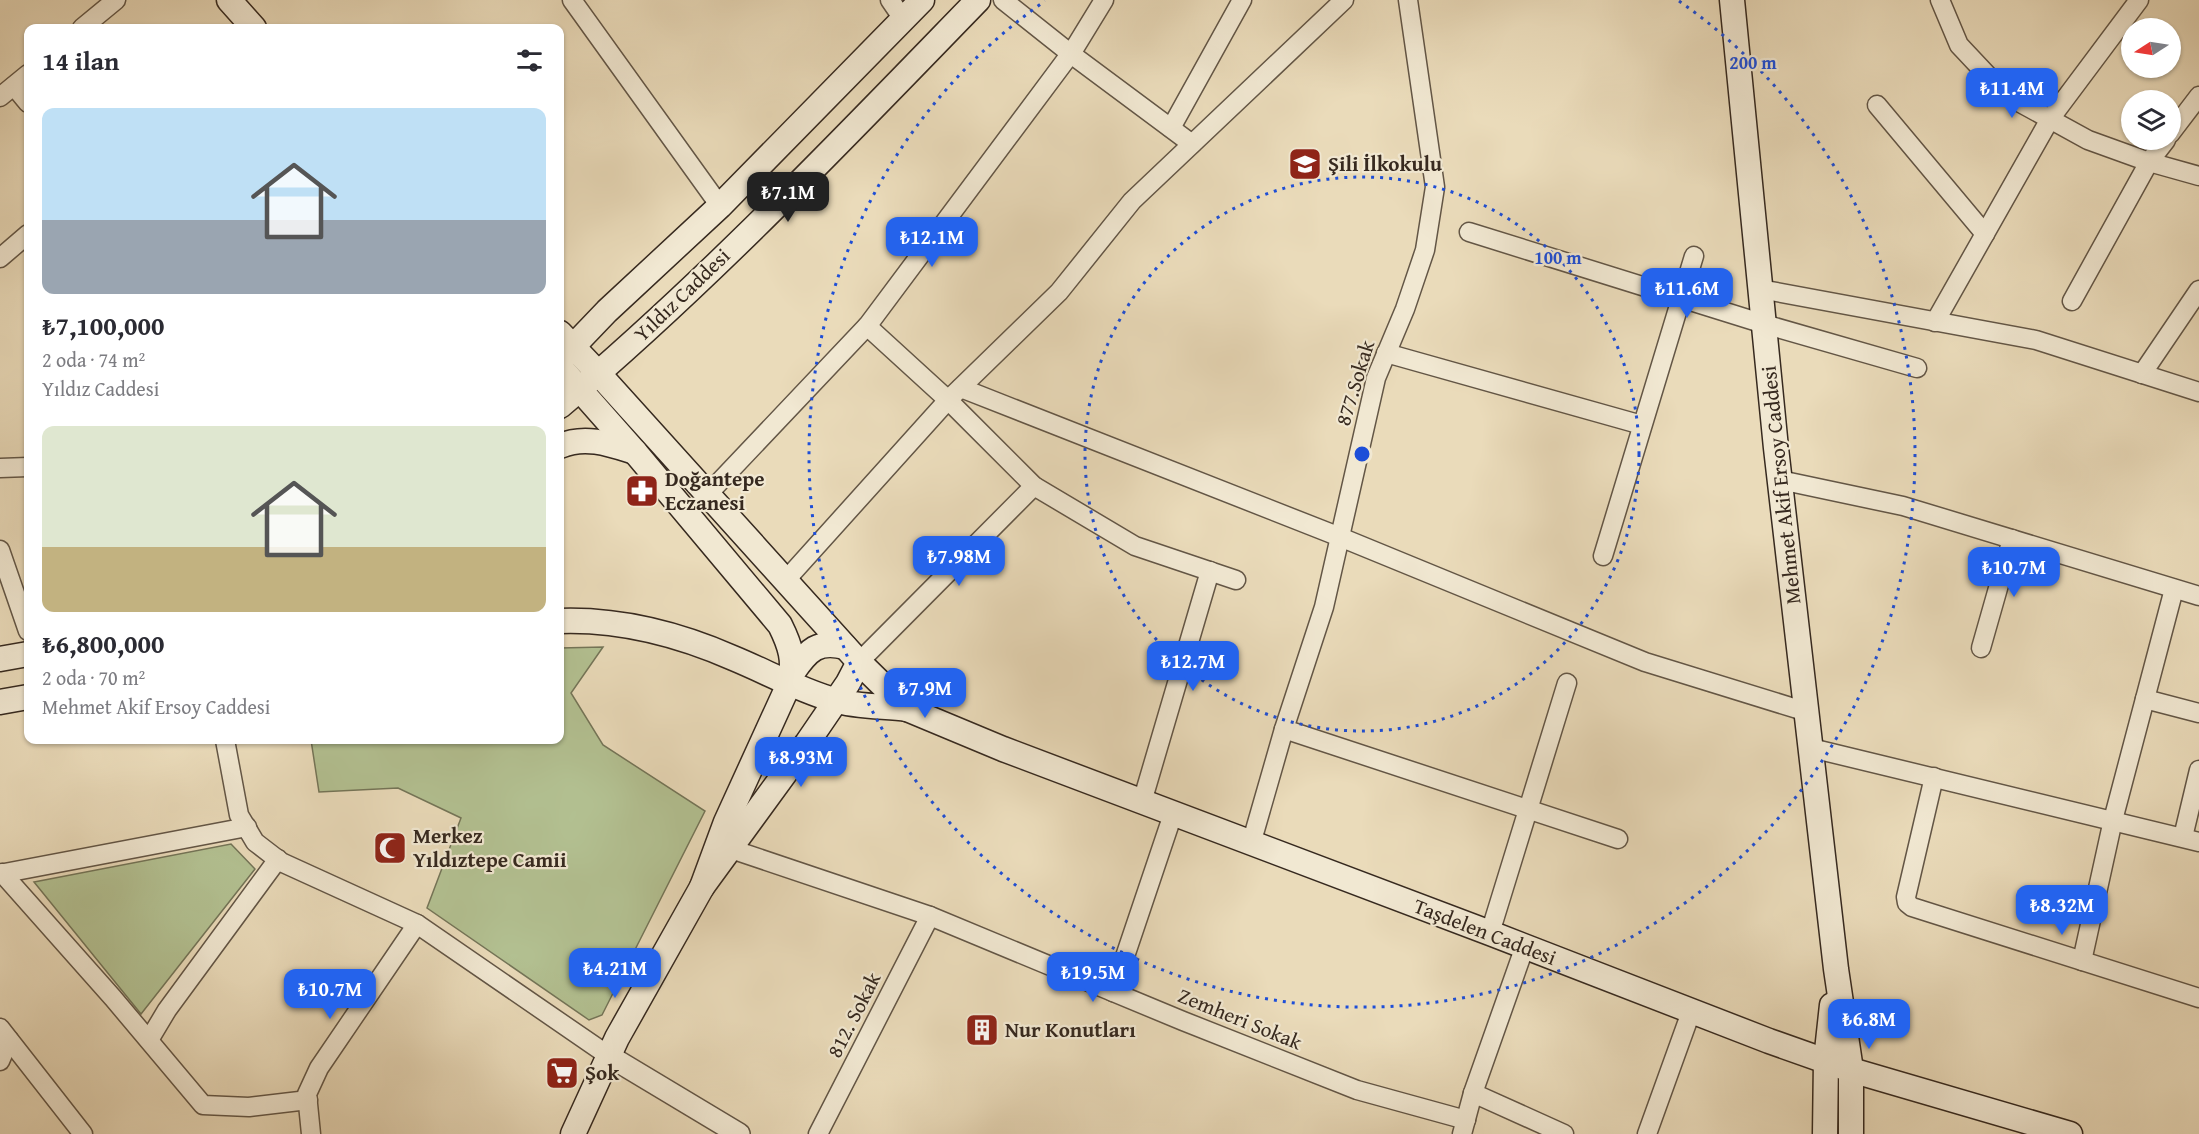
<!DOCTYPE html>
<html lang="tr">
<meta charset="utf-8">
<style>
body{margin:0;font-family:"Gentium Book Plus",serif;background:#f2f2f3;color:#2b2b33;height:100vh;display:flex;flex-direction:column;font-size:22px;white-space:nowrap}
*{box-sizing:border-box;margin:0}
p{font-size:20px;color:#7c7c81}
.icon{flex:none;width:33px;height:33px;fill:none;stroke:currentColor;stroke-width:2;stroke-linecap:round;stroke-linejoin:round}
.map{position:relative;flex:1;overflow:hidden}
.details{position:absolute;left:24px;top:24px;width:540px;height:720px;display:flex;flex-direction:column;background:#fff;border-radius:12px;box-shadow:0 2px 4px #0004}
.details>*{flex:none}
.needle{width:39px;rotate:258deg}
.tools{position:absolute;left:2121px;top:18px;display:grid;gap:12px}
.tools a{display:grid;place-items:center;width:60px;height:60px;border-radius:50%;background:#fff;box-shadow:0 2px 4px #0004;font-size:30px}
.price{position:absolute;translate:-50% -51px;padding:0 14px;border-radius:12px;background:#2563eb;color:#fff;font-size:20px;line-height:39px;filter:drop-shadow(0 2px 3px #0008)}
.price::after{content:'';position:absolute;left:50%;top:36px;width:18px;height:14px;margin-left:-9px;background:inherit;clip-path:polygon(0 0,100% 0,50% 100%)}
.price.active{background:#222;color:#fff}
ul{padding:0;list-style:none}
li{display:grid;align-content:center;gap:12px;height:318px;padding:0 18px}
li span{display:grid;place-items:center;height:186px;border-radius:12px;color:#555}
li>.icon{margin-inline-start:auto}
span .icon{width:108px;height:108px;fill:#fffc;stroke-width:1}
li b{font-size:26px}
h2{display:flex;justify-content:space-between;align-items:center;height:72px;padding:0 18px;font-size:26px}
.map>svg:first-child{display:block}
.green{fill:#b3c192;stroke:#747558;stroke-width:1.5}
.lines{fill:none;stroke-linecap:round;stroke-linejoin:round}
.minor-casing{stroke:#635646;stroke-width:21}
.tertiary-casing{stroke:#635646;stroke-width:24}
.secondary-casing{stroke:#36291f;stroke-width:27}
.minor{stroke:#f1e8d2;stroke-width:18}
.tertiary{stroke:#f1e8d2;stroke-width:21}
.secondary{stroke:#f1e8d2;stroke-width:24}
.ring{fill:none;stroke:#1d4ed8;stroke-width:3;stroke-dasharray:3 6}
.labels{text-anchor:middle;stroke-width:4.5;stroke-linejoin:round;paint-order:stroke}
.poi-label{font-size:21px;font-weight:bold;fill:#36291f;stroke:#f1e8d2;text-anchor:start}
.street-label{font-size:21px;fill:#36291f;stroke:#f1e8d2}
.centre{fill:#1d4ed8;stroke:#f1e8d2;stroke-width:3}
.ring-label{font-size:18px;text-anchor:middle;font-weight:bold;fill:#1d4ed8;stroke:#f1e8d2;stroke-width:4.5;stroke-linejoin:round;paint-order:stroke}
</style>
<div class="map">
<svg width="2199" height="1134" viewBox="0 0 2199 1134">
<rect width="100%" height="100%" fill="#eadbba"/>
<filter id="stains"><feTurbulence type="fractalNoise" baseFrequency=".00333" numOctaves="4"/><feColorMatrix values="0 0 0 0 .2 0 0 0 0 .09 0 0 0 0 .02 0 0 0 .5 -.17"/></filter>
<radialGradient id="worn" r=".72"><stop offset=".6" stop-color="#630" stop-opacity="0"/><stop offset="1" stop-color="#630" stop-opacity=".3"/></radialGradient>
<g class="green">
<path d="M 603,647 L 571,693 L 603,745 L 705,811 L 602,1015 L 589,1020 L 427,908 L 461,818 L 398,788 L 319,792 L 311,740 L 560,740 L 560,648 Z"/>
<path d="M 231,844 L 255,869 L 141,1014 L 34,882 Z"/>
</g>
<g class="lines">
<g class="minor-casing">
<g id="minor">
<path d="M 572,0 L 720,206"/>
<path d="M 890,0 L 903,19"/>
<path d="M 1003,0 L 1071,54 L 1192,144"/>
<path d="M 1940,0 L 1959,45 L 2006,95 L 2088,140 L 2149,162 L 2199,176"/>
<path d="M 82,28 L 116,0"/>
<path d="M 14,86 L 28,103"/>
<path d="M 0,97 L 28,74"/>
<path d="M 1877,105 L 1985,234"/>
<path d="M 1171,128 L 1242,0"/>
<path d="M 2170,134 L 2199,96"/>
<path d="M 1469,232 L 1764,324 L 1917,368"/>
<path d="M 0,258 L 28,234"/>
<path d="M 1760,289 L 2036,340 L 2199,392"/>
<path d="M 2072,301 L 2149,162 L 2166,140"/>
<path d="M 1935,322 L 2050,119 L 2139,0"/>
<path d="M 867,326 L 948,400 L 1034,486 L 1135,546 L 1236,580"/>
<path d="M 1386,353 L 1642,425"/>
<path d="M 2142,374 L 2199,290"/>
<path d="M 961,388 L 1340,537 L 1645,662 L 1807,712"/>
<path d="M 0,468 L 28,467"/>
<path d="M 1780,480 L 1903,506 L 2199,596"/>
<path d="M 707,495 L 868,325 L 1074,49 L 1104,0"/>
<path d="M 0,550 L 28,631"/>
<path d="M 1603,556 L 1694,256"/>
<path d="M 785,581 L 948,400 L 1059,292 L 1132,201 L 1344,0"/>
<path d="M 1981,648 L 2012,539"/>
<path d="M 859,662 L 1034,486"/>
<path d="M 2145,699 L 2199,713"/>
<path d="M 1284,729 L 1618,839"/>
<path d="M 225,740 L 239,815 L 255,842 L 281,862 L 417,924 L 609,1056"/>
<path d="M 1811,748 L 2199,842"/>
<path d="M 1934,777 L 1906,897 L 1907,903 L 1912,907 L 2199,998"/>
<path d="M 1142,802 L 1210,571"/>
<path d="M 2183,837 L 2199,770"/>
<path d="M 1251,844 L 1284,729 L 1324,607 L 1376,378 L 1405,309 L 1425,250 L 1435,187 L 1408,0"/>
<path d="M 731,849 L 930,916 L 1183,1021 L 1357,1090 L 1466,1120"/>
<path d="M 2,873 L 113,998 L 203,1105 L 249,1107 L 308,1100"/>
<path d="M 0,874 L 247,827"/>
<path d="M 1490,933 L 1567,683"/>
<path d="M 2082,961 L 2113,820 L 2174,589"/>
<path d="M 1113,992 L 1173,814"/>
<path d="M 0,1028 L 83,1134"/>
<path d="M 149,1040 L 167,1010 L 278,859"/>
<path d="M 0,1061 L 9,1040"/>
<path d="M 1473,1093 L 1564,1134"/>
<path d="M 311,1134 L 307,1094 L 319,1068 L 417,924"/>
<path d="M 818,1134 L 930,916"/>
<path d="M 1462,1134 L 1473,1093 L 1525,946"/>
<path d="M 1647,1134 L 1691,1012"/>
</g>
</g>
<g class="tertiary-casing">
<path id="tertiary" d="M 609,1056 L 739,1134"/>
</g>
<g class="secondary-casing">
<g id="secondary">
<path d="M 229,0 L 254,28"/>
<path d="M 1732,0 L 1776,448 L 1836,969 L 1851,1070 L 1851,1134"/>
<path d="M 560,333 L 599,374 L 859,662 L 907,709 C 884,706 857,707 834,700 C 799,690 767,672 733,658 C 678,634 620,619 560,621"/>
<path d="M 562,358 L 607,311 L 720,206 L 922,0"/>
<path d="M 560,367 L 635,452 L 780,625 C 790,645 796,662 789,684 L 726,822 L 702,887"/>
<path d="M 560,406 C 708,281 843,139 978,0"/>
<path d="M 560,446 C 585,435 610,444 635,452"/>
<path d="M 0,659 L 28,654"/>
<path d="M 793,672 C 808,650 818,640 845,647"/>
<path d="M 0,702 L 28,697"/>
<path d="M 907,709 L 1003,749 L 1490,933 L 1769,1041 L 1851,1070 L 2070,1134"/>
<path d="M 573,1134 L 617,1038 L 702,887 L 807,743 L 848,683 L 859,662"/>
<path d="M 1825,1134 L 1826,1060 L 1832,1005"/>
</g>
</g>
<use href="#minor" class="minor"/>
<use href="#tertiary" class="tertiary"/>
<use href="#secondary" class="secondary"/>
</g>
<g class="ring">
<circle cx="1362" cy="454" r="277"/>
<path d="M1679 1A553 553 0 1 1 1045 1"/>
</g>
<defs>
<g id="school-square" transform="scale(1.725)"><rect x="-9" y="-9" width="18" height="18" rx="4" fill="#8f2418" stroke="#f1e8d2"/><path d="M0-5L7-2L0 1L-7-2ZM-4 1L0 2.5L4 1V4Q0 6-4 4Z" fill="#fff"/></g>
<g id="pharmacy-square" transform="scale(1.725)"><rect x="-9" y="-9" width="18" height="18" rx="4" fill="#8f2418" stroke="#f1e8d2"/><path d="M-2-6h4v4h4v4h-4v4h-4v-4h-4v-4h4Z" fill="#fff"/></g>
<g id="mosque-square" transform="scale(1.725)"><rect x="-9" y="-9" width="18" height="18" rx="4" fill="#8f2418" stroke="#f1e8d2"/><path d="M3.5-4.9A6 6 0 1 0 3.5 4.9A5 5 0 1 1 3.5-4.9Z" fill="#fff"/></g>
<g id="building-square" transform="scale(1.725)"><rect x="-9" y="-9" width="18" height="18" rx="4" fill="#8f2418" stroke="#f1e8d2"/><path d="M-4-6H4V6H1V3H-1V6H-4ZM-2.5-4.3h1.7v1.8h-1.7ZM.8-4.3h1.7v1.8H.8ZM-2.5-1h1.7V.8h-1.7ZM.8-1h1.7V.8H.8Z" fill="#fff"/></g>
<g id="supermarket-square" transform="scale(1.725)"><rect x="-9" y="-9" width="18" height="18" rx="4" fill="#8f2418" stroke="#f1e8d2"/><path d="M-6-5.5h2.5l.6 2H6L4.5 2H-2.5L-4.4-4H-6ZM-1.5 3.2a1.3 1.3 0 1 0 .1 0ZM3 3.2a1.3 1.3 0 1 0 .1 0Z" fill="#fff"/></g>
</defs>
<g fill-rule="evenodd">
<use href="#school-square" x="1305" y="164"/>
<use href="#pharmacy-square" x="642" y="491"/>
<use href="#mosque-square" x="390" y="848"/>
<use href="#building-square" x="982" y="1030"/>
<use href="#supermarket-square" x="562" y="1073"/>
</g>
<g class="labels">
<g class="poi-label">
<text x="1328" y="171">Şili İlkokulu</text>
<text x="665" y="486">Doğantepe<tspan x="665" dy="24">Eczanesi</tspan></text>
<text x="413" y="843">Merkez<tspan x="413" dy="24">Yıldıztepe Camii</tspan></text>
<text x="1005" y="1037">Nur Konutları</text>
<text x="585" y="1080">Şok</text>
</g>
<g class="street-label">
<text transform="translate(682 295) rotate(-44)" y="7">Yıldız Caddesi</text>
<text transform="translate(1355 383) rotate(-73)" y="7">877.Sokak</text>
<text transform="translate(1781 485) rotate(-96)" y="7">Mehmet Akif Ersoy Caddesi</text>
<text transform="translate(1485 932) rotate(21)" y="7">Taşdelen Caddesi</text>
<text transform="translate(854 1015) rotate(-63)" y="7">812. Sokak</text>
<text transform="translate(1240 1019) rotate(22)" y="7">Zemheri Sokak</text>
</g>
</g>
<circle cx="1362" cy="454" r="9" class="centre"/>
<g class="ring-label">
<text x="1753" y="69">200 m</text>
<text x="1558" y="264">100 m</text>
</g>
<rect width="100%" height="100%" filter="url(#stains)"/>
<rect width="100%" height="100%" fill="url(#worn)"/>
</svg>
<div class="tools">
<a><svg class="needle" viewBox="-14 -14 28 28"><path d="M0-13l5 13h-10z" fill="#e53935"/><path d="M0 13l5-13h-10z" fill="#7c7c81"/></svg></a>
<a><svg class="icon" aria-label="layers" viewBox="0 0 24 24"><path d="M12 4l9 5-9 5-9-5zM3 14l9 5 9-5"/></svg></a>
</div>
<b class="price" style="left:2012px;top:119px">₺11.4M</b>
<b class="price active" style="left:788px;top:223px">₺7.1M</b>
<b class="price" style="left:932px;top:268px">₺12.1M</b>
<b class="price" style="left:1687px;top:319px">₺11.6M</b>
<b class="price" style="left:959px;top:587px">₺7.98M</b>
<b class="price" style="left:2014px;top:598px">₺10.7M</b>
<b class="price" style="left:1193px;top:692px">₺12.7M</b>
<b class="price" style="left:925px;top:719px">₺7.9M</b>
<b class="price" style="left:801px;top:788px">₺8.93M</b>
<b class="price" style="left:2062px;top:936px">₺8.32M</b>
<b class="price" style="left:615px;top:999px">₺4.21M</b>
<b class="price" style="left:1093px;top:1003px">₺19.5M</b>
<b class="price" style="left:330px;top:1020px">₺10.7M</b>
<b class="price" style="left:1869px;top:1050px">₺6.8M</b>
<section class="details">
<h2>14 ilan<svg class="icon" aria-label="filters" viewBox="0 0 24 24"><path d="M4 7h16M4 17h16"/><circle cx="9" cy="7" r="2"/><circle cx="15" cy="17" r="2"/></svg></h2>
<ul>
<li><span style="background:linear-gradient(#bfe0f5 60%,#9aa5b1 0)"><svg class="icon" aria-label="home" viewBox="0 0 24 24"><path d="M3 11l9-7 9 7M6 9v11h12V9"/></svg></span><div><b>₺7,100,000</b><p>2 oda · 74 m²</p><p>Yıldız Caddesi</p></div></li>
<li><span style="background:linear-gradient(#dfe7d0 65%,#c2b280 0)"><svg class="icon" aria-label="home" viewBox="0 0 24 24"><path d="M3 11l9-7 9 7M6 9v11h12V9"/></svg></span><div><b>₺6,800,000</b><p>2 oda · 70 m²</p><p>Mehmet Akif Ersoy Caddesi</p></div></li>
</ul>
</section>
</div>
